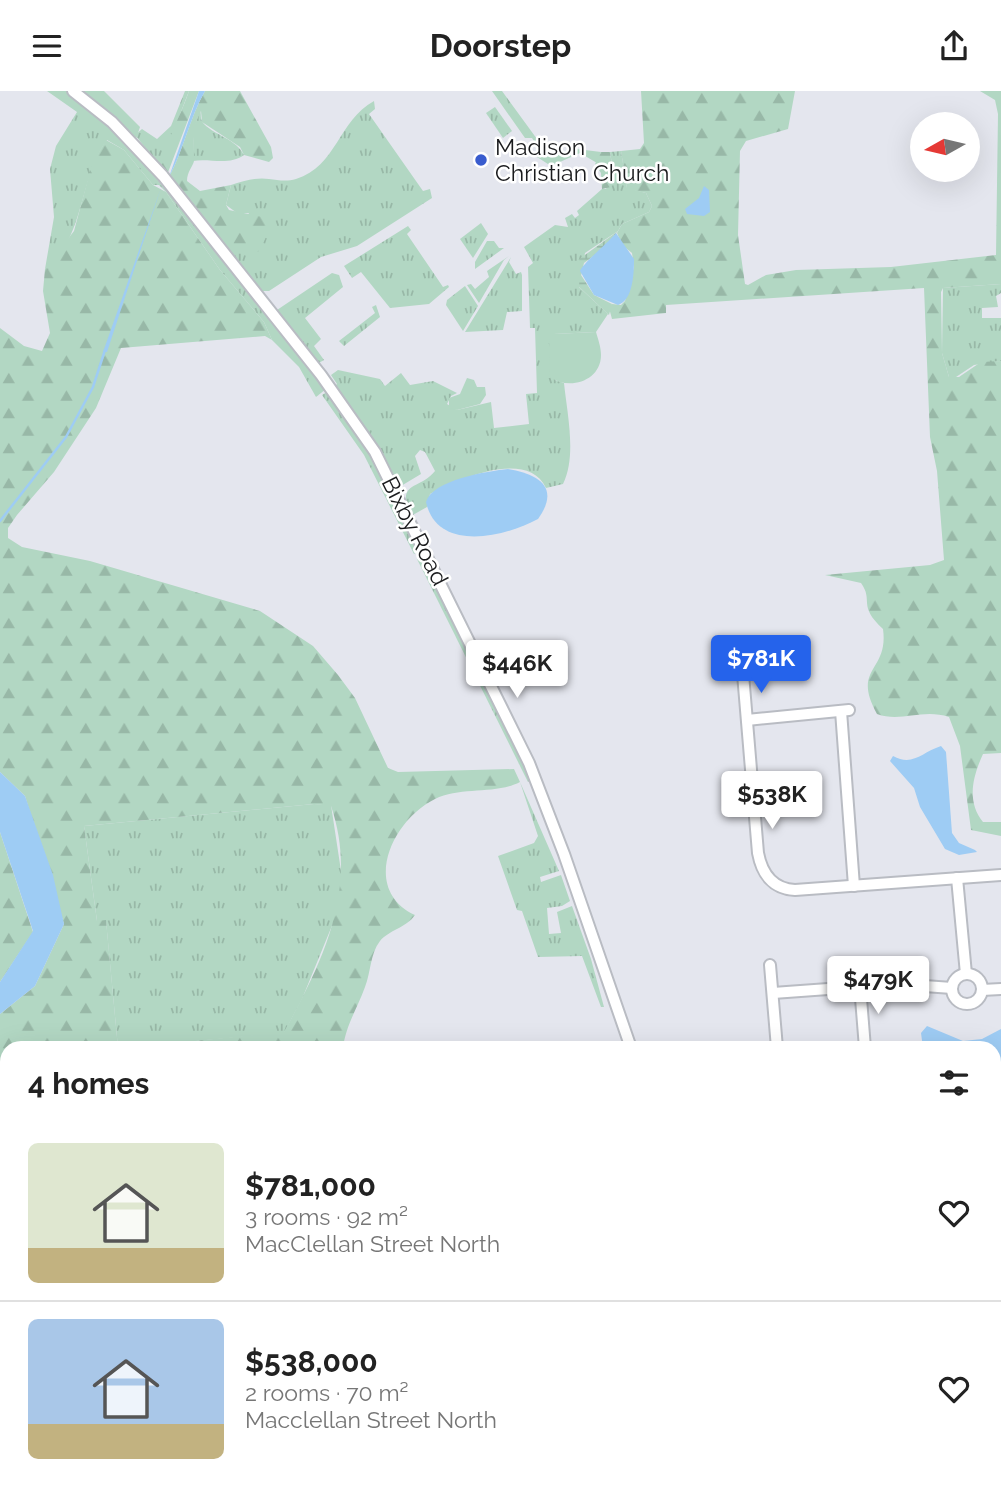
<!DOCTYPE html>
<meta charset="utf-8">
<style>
body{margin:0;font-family:Raleway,sans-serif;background:#f2f2f2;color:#222;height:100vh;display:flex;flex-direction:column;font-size:26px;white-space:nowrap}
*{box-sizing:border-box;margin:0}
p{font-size:23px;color:#767676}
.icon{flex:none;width:38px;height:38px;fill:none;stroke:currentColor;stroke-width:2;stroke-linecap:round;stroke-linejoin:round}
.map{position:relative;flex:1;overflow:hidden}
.drawer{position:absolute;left:0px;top:950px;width:1001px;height:450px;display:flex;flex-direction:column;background:#fff;border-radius:21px 21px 0 0;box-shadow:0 7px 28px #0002}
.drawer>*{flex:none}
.needle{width:46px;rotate:262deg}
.fabs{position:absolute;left:910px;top:21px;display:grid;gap:14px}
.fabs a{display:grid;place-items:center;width:70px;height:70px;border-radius:50%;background:#fff;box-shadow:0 7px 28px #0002;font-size:35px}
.price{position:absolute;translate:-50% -60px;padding:0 16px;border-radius:7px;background:#fff;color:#222;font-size:23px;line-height:46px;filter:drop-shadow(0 2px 4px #0008)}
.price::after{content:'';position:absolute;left:50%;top:42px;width:21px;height:16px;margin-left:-10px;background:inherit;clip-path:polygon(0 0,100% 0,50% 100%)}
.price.active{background:#2563eb;color:#fff}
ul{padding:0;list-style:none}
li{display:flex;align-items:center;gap:21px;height:175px;padding:0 28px}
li+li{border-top:2px solid #e0e0e0}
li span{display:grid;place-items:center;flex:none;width:196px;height:140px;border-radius:10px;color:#555}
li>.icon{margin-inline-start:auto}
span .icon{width:84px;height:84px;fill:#fffc;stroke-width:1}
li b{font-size:30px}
h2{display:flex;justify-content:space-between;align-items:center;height:84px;padding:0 28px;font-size:30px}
header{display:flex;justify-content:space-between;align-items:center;height:91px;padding:0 28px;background:#fff;font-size:32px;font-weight:700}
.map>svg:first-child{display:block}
.grass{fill:url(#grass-tufts)}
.forest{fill:url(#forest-firs)}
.wetland{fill:url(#wetland-marsh)}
.park{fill:#b2d7c3}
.water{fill:#9eccf4}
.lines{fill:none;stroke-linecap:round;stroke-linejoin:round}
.stream{stroke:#9eccf4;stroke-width:2.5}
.minor-casing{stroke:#b9bcc3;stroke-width:14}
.major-casing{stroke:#b9bcc3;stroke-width:16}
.minor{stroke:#fff;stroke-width:10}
.major{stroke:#fff;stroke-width:12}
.poi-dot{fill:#395cce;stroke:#fff;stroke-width:2.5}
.labels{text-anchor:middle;stroke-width:5;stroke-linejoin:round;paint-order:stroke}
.poi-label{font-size:23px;fill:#1a1b1d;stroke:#fff;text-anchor:start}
.street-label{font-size:23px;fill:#1a1b1d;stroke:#fff}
</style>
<header><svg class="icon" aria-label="menu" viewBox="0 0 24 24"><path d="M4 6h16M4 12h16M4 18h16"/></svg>Doorstep<svg class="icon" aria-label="share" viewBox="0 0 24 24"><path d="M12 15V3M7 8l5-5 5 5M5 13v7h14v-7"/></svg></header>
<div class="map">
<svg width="1001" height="1399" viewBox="0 0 1001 1399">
<defs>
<pattern id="grass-tufts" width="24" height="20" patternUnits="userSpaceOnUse" patternTransform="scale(1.75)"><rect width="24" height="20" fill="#b2d7c3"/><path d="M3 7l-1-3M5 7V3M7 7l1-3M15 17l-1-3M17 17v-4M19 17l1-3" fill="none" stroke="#98b8a7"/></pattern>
<pattern id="forest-firs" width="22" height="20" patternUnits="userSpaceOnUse" patternTransform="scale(1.75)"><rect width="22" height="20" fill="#b2d7c3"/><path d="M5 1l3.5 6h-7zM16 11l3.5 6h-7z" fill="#98b8a7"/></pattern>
<pattern id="wetland-marsh" width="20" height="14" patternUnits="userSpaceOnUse" patternTransform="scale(1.75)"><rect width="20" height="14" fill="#b2d7c3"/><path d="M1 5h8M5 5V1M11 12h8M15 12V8" fill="none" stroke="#98b8a7"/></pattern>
</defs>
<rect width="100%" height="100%" fill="#e4e6ee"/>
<g class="grass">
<path d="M 47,0 L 66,0 L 125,48 L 326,298 L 316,306 L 299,276 L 272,249 L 264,231 L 220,179 L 166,101 L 159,94 L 153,94 L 124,59 L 107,49 C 78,88 86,146 45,178 L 54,126 L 50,78 L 56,55 L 77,21 Z"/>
<path d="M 185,0 L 189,0 L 160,75 L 135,44 L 142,38 L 157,48 L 171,35 Z"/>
<path d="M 492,0 L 502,0 L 545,59 L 558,62 L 577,58 L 601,61 L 597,72 L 580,62 L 551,75 L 537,66 L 539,58 L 532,47 L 525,47 Z"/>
<path d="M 374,10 L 375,18 L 369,23 L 423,100 L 430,98 L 432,107 L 357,155 L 321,166 L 269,200 L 259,200 L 226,160 L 249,122 L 237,122 L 226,114 L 231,94 C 243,90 256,86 269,88 C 278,89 286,91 296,88 C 337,75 338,30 374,10 Z"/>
<path d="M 495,16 L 512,40 L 503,47 L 486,22 Z"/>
<path d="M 200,20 C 202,24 199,27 204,33 C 216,45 236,48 244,64 C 229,75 210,67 193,70 L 194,36 Z"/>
<path d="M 621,60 L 627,97 L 646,102 L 652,115 L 649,121 L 622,133 L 618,140 L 585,162 L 579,196 L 608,223 L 596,241 L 554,243 L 555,289 L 564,292 C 567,322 577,365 563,393 L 546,397 C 527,357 457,389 430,403 L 427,416 L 411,425 C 395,390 420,399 435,380 L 425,361 L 420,359 L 415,365 L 421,383 L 401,395 L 396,394 L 360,329 L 334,296 L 337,293 L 331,284 L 338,279 L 380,288 L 385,295 L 401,282 L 410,294 L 433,290 L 457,302 L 451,305 L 447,313 L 457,319 L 491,311 L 494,337 L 529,333 L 526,303 L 537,302 L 535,237 L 530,237 L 528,176 L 533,172 L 524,156 L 555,134 L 568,136 L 565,127 L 572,123 L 575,127 L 579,124 L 577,120 L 602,98 L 606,98 L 613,79 L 610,61 Z"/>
<path d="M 481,132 L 488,143 L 473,167 L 460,148 Z"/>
<path d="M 408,135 L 411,139 L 407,143 L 443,196 L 448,194 L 449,196 L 429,213 L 390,217 L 361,181 L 352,187 L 344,175 Z"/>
<path d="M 487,150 L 494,150 L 499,157 L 504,157 L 475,178 L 475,171 Z"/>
<path d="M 509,165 L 504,169 L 479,212 L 467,194 L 471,193 L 475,198 L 489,186 L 487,180 Z"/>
<path d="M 511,166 L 509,171 L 516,183 L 521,181 L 522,184 L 522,220 L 507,221 L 503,239 L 465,241 Z"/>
<path d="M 332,182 L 339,184 L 343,196 L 305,227 L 321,248 L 314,255 L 324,269 L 317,273 L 277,219 Z"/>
<path d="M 1001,193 L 1001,202 L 996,205 L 998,216 L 982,217 L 982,227 L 1001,227 L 1001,270 L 974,274 L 953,288 L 949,286 L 942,262 L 943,197 Z"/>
<path d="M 465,195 L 478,215 L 463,240 L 446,214 L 447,209 Z"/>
<path d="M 376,214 L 380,226 L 344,255 L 339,250 L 375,222 L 372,216 Z"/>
<path d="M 327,301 L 375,370 L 419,459 L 414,463 L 364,364 L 322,304 Z"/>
<path d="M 417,468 L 423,469 L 531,688 L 528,691 Z"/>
<path d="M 520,691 L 559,780 L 540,786 L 541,791 L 561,784 L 570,810 L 562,815 L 547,817 L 549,843 L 561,842 L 557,821 L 572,815 L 591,868 L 604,916 L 601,916 L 582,865 L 538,866 L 522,820 L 517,819 L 498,765 L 534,752 L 538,745 Z"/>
<path d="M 314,713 L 331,714 L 343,793 L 338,820 L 302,908 L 284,942 L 118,957 L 106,830 L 97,830 L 84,735 Z"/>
</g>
<g class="forest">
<path d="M 83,0 L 104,0 L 140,36 L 136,48 Z"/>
<path d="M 189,0 L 199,0 L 167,84 L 160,75 C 161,64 184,16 189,0 Z"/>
<path d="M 205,0 L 240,0 L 271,56 L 273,67 L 269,71 L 244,64 L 240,56 L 202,31 L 201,20 C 192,36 194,52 194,70 C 193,75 187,81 187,90 L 200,100 L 231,94 L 226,114 L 229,119 L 263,126 L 272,135 L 258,161 L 226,160 L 169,86 C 184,58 189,28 205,0 Z"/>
<path d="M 641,0 L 795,0 L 788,38 L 746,50 L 740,60 L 738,144 L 745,193 L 748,194 L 766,184 L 796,179 L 891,176 L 996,164 L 998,23 L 995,9 L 980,0 L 1001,0 L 1001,193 L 943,197 L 941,201 L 942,262 L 949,286 L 959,286 L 981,271 L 1001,270 L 1001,662 L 983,663 C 973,685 966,710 983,731 L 1001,731 L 1001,745 L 971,739 L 960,655 L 949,626 C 922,617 901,632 877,623 C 851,576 889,581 883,538 C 857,514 874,510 861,492 L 825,484 L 930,474 L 944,469 L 937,380 L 930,346 L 924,197 L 666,214 L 666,222 L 612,228 L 609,217 L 612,213 L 621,214 L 625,210 L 634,176 L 632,162 L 622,154 L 617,142 L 622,133 L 649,121 L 652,115 L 646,102 L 627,98 L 621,60 L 640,58 L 644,52 Z"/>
<path d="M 106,49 L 124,59 L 153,94 L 166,101 L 220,179 L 264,231 L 272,249 L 265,245 L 121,257 L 96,317 L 54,381 L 17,424 L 8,437 L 8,447 L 22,456 L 90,470 L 260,520 L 313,555 L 338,584 L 355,607 L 388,677 L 398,681 L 514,678 L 520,691 C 495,704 461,695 435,708 C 392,729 360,798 415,824 C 406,837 389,839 380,850 C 370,863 371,881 365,896 C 357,918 346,934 343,957 L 123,957 L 284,941 C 323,870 359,797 331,715 L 314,713 L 84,735 L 97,830 L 106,829 L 118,957 L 7,957 L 7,1393 L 411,1393 L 408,1399 L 0,1399 L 0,923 L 35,895 L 64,833 L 25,705 L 0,681 L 0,237 L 24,255 L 42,260 L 50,242 L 43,200 L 45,178 L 74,140 L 92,73 Z"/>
<path d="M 601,61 L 610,61 L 614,87 L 611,96 L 602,98 L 601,82 L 595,73 Z"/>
<path d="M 0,741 L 33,841 L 0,891 Z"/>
</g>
<path class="wetland" d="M 618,140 L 603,158 L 584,172 L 581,184 L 594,204 L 612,213 L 609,224 L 576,193 L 578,169 Z"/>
<g class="park">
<path d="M 596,241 C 598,248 601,256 601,264 C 601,290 569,300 550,286 L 549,248 L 554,243 Z"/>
<path d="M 467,287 L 474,289 L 477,296 L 485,296 L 486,304 L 480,313 L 457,319 L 449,317 L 449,307 L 460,303 Z"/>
</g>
<g class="water">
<path d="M 199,0 L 205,0 C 189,28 184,58 169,86 Z"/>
<path d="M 704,95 L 709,99 L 710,121 L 704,125 L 687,123 L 685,118 L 699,107 Z"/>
<path d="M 161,97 L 107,261 L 103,261 Z"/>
<path d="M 616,142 L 634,168 C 634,183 633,209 618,214 L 594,204 L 580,180 C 583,172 608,152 616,142 Z"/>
<path d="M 508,378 C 538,383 561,396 538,428 C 505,446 437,462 426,411 C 432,389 488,380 508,378 Z"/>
<path d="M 941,655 L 946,661 L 952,742 L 959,752 L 975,759 L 977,761 L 959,764 L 945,758 L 920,716 L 914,697 L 890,670 L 893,665 C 913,676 922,661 941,655 Z"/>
<path d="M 0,681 L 25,705 L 53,784 L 64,833 L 35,895 L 0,923 L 0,891 L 33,840 L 0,741 Z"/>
<path d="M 927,935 L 963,950 L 982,948 L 1001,938 L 1001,978 L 994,974 L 994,957 L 923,957 L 921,942 Z"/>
</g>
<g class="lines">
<path class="stream" d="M 0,430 L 66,346 L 93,296 L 105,259"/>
<g class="minor-casing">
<g id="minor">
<path d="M 73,0 L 112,31 L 163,85 L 321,284 L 375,361 L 529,672 L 564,763 L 631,957"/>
<path d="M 743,583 L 758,762 C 762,783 773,798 795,799 L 1001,784"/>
<path d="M 841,620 L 854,795"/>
<path d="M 747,629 L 849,619"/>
<path d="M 957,787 L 966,883"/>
<path d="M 770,874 L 777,957"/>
<circle cx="967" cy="898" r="15"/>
<path d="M 860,895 L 865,957"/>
<path d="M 982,899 L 1001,898"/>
<path d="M 773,902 L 897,893 L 952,897"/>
<path d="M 995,1005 L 1001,1008"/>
<path d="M 994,1295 L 1001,1298"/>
<path d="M 994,1338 L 1001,1308"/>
<path d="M 994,1346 L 1001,1367"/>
<path d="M 934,1393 L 940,1399"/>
</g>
</g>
<g class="major-casing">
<g id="major">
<path d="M 994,1146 L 1001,1132"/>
<path d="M 895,1399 L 897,1393"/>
</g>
</g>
<use href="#minor" class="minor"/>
<use href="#major" class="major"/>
</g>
<circle class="poi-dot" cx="481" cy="69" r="7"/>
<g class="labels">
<g class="poi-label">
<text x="495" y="64">Madison<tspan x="495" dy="26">Christian Church</tspan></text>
</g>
<g class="street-label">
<text transform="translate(415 440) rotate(63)" y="8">Bixby Road</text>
</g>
</g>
</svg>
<div class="fabs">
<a><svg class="needle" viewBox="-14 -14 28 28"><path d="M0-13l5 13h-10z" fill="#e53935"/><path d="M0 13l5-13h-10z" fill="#767676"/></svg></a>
</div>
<b class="price active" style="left:761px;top:604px">$781K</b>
<b class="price" style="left:517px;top:609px">$446K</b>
<b class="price" style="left:772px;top:740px">$538K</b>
<b class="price" style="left:878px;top:925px">$479K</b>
<section class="drawer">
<h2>4 homes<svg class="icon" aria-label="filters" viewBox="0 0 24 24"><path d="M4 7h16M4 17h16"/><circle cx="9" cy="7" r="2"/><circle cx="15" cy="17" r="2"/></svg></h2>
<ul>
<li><span style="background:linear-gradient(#dfe7d0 75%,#c2b280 0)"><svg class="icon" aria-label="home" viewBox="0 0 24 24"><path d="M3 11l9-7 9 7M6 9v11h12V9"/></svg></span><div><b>$781,000</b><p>3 rooms · 92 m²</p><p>MacClellan Street North</p></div><svg class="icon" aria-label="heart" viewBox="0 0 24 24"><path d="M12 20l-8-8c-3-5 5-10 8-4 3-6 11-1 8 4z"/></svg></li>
<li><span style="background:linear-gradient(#a9c7e8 75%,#c2b280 0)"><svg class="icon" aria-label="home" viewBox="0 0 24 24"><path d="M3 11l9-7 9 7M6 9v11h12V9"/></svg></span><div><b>$538,000</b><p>2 rooms · 70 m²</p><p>Macclellan Street North</p></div><svg class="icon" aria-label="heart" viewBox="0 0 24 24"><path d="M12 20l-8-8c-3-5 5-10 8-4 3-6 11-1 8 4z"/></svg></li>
</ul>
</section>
</div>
